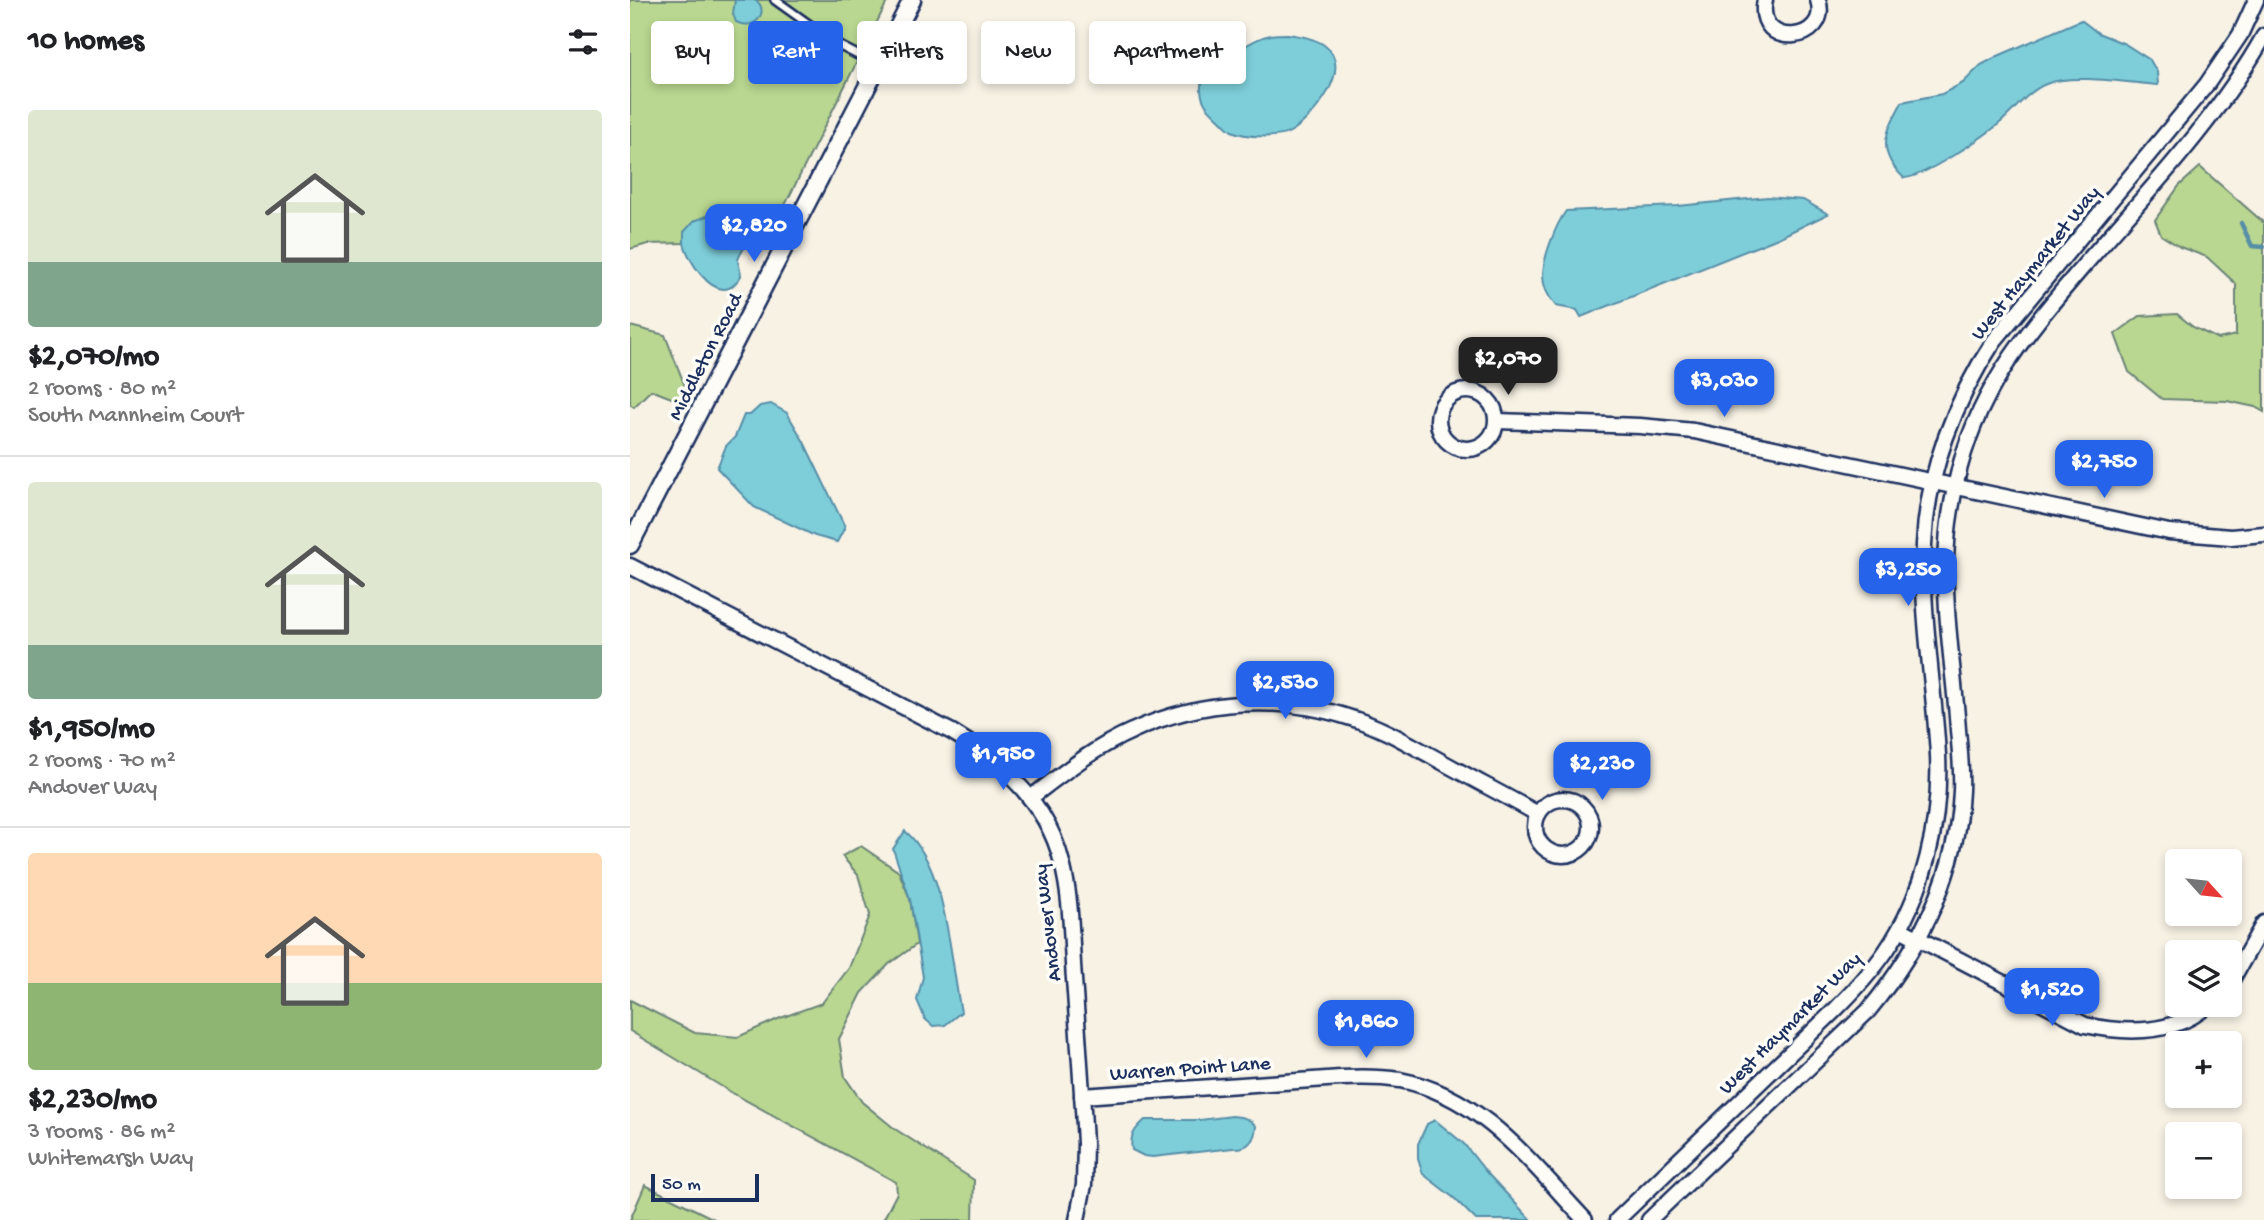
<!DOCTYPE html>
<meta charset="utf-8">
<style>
body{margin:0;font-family:"Gochi Hand",sans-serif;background:#f2f2f2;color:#202124;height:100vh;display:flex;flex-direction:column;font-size:26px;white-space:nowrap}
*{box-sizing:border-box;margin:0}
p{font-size:23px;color:#757577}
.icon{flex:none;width:38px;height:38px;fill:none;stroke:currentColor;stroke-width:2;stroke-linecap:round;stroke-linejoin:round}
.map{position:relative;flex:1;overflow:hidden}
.side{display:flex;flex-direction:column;background:#fff;width:630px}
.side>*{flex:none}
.top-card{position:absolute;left:21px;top:21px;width:665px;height:63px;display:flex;gap:14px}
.needle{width:46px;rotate:117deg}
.controls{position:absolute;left:1535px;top:849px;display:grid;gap:14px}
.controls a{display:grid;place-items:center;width:77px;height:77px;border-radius:7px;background:#fff;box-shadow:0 4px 10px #0003;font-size:35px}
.scale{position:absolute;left:21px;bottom:18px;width:108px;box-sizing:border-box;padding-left:7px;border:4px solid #1b2f5e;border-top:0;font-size:19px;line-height:24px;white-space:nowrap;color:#1b2f5e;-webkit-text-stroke:5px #fdfcf7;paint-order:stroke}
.price{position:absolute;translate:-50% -60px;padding:0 16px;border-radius:14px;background:#2563eb;color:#fff;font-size:23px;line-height:46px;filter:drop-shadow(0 2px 4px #0008)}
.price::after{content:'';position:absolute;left:50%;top:42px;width:21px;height:16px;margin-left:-10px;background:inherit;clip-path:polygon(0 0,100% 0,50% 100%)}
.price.selected{background:#222;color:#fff}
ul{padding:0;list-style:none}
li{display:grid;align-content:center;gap:14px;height:371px;padding:0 28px}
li+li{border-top:2px solid #e0e0e0}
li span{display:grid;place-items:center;height:217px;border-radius:7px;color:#555}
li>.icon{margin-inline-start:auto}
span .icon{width:126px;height:126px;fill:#fffc;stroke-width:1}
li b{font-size:30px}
h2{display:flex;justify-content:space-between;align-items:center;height:84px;padding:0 28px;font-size:30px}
.tag{padding:0 24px;border-radius:7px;background:#fff;box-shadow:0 4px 10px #0003;font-size:24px;line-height:63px}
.tag.selected{background:#2563eb;color:#fff}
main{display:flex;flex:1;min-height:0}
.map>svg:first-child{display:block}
.green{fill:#b9d790;stroke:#6a8377;stroke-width:2}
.water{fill:#7eced9;stroke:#568ea8;stroke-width:2}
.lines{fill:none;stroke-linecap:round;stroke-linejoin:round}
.stream{stroke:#568ea8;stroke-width:4.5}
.service-casing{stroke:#1b2f5e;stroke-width:12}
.minor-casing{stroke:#1b2f5e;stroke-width:19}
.tertiary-casing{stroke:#1b2f5e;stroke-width:21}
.service{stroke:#fdfcf7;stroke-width:7}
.minor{stroke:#fdfcf7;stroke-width:14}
.tertiary{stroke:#fdfcf7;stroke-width:16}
.labels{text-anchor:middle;stroke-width:7;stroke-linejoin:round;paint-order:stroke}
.street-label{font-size:21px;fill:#1b2f5e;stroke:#fdfcf7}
</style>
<main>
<section class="side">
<h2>10 homes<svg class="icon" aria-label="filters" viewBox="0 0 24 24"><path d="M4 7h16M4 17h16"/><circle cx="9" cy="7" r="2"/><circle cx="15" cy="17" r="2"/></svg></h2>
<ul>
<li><span style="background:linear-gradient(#dfe7d0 70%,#7fa58c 0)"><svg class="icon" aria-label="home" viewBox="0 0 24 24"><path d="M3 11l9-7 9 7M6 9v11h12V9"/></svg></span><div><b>$2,070/mo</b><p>2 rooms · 80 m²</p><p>South Mannheim Court</p></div></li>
<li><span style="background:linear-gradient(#dfe7d0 75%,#7fa58c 0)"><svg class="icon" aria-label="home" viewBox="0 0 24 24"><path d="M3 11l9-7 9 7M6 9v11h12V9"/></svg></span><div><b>$1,950/mo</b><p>2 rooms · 70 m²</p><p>Andover Way</p></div></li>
<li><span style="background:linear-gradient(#ffd9b3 60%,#8fb573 0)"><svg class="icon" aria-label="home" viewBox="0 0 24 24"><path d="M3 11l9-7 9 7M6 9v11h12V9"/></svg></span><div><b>$2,230/mo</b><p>3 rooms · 86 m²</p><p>Whitemarsh Way</p></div></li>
</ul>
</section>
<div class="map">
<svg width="1634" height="1220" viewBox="0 0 1634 1220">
<rect width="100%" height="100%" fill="#f8f2e5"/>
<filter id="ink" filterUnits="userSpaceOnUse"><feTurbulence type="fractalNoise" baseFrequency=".0143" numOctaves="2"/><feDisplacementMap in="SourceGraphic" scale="14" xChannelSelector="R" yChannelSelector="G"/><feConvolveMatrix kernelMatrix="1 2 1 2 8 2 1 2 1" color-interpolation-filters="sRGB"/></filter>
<g filter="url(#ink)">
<g class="green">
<path d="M 0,0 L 258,0 L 138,239 L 124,233 C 121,196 73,224 54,232 L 54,243 L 18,244 L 0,249 Z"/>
<path d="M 1570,167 L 1634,223 L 1634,412 L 1625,407 L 1597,401 L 1532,399 L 1499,372 L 1485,334 L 1510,316 L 1547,314 L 1563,327 L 1588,339 L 1606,335 L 1606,284 L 1577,257 L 1550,247 L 1531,235 L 1525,220 L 1549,186 Z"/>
<path d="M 0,326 L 35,335 L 55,386 L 49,401 L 21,390 L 4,407 L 0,404 Z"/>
<path d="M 231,846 L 269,872 L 280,899 L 287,944 L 259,964 L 232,993 L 209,1039 L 215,1077 L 232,1102 L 265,1129 L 344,1180 L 343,1220 L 253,1220 L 267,1193 L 266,1182 L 104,1094 L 0,1031 L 0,1000 L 65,1033 L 108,1037 L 148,1019 L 192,1003 L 219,968 L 240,915 L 228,875 L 212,856 Z"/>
<path d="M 15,1185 L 86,1220 L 0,1220 Z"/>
</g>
<g class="water">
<path d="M 105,0 C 110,0 119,0 124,0 C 140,6 129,33 106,22 L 103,14 Z"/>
<path d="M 1451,20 L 1468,33 L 1495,44 L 1520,60 L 1527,72 L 1528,85 C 1501,83 1440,73 1416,84 C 1398,91 1385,110 1371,122 C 1355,136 1293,178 1274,178 C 1245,151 1256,132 1272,102 L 1312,94 L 1333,83 L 1351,65 L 1368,56 Z"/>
<path d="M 658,34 C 670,36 684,38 694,45 C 726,67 683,119 660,132 C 648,139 614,137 602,131 C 598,129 594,124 590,120 C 578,109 570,102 571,85 C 587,68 616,39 641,35 C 646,34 653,34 658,34 Z"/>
<path d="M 1138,197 L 1173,200 L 1198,214 L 1148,238 L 951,317 L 947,310 L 926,306 C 918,297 913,287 913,275 C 913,258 926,224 936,211 L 1048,206 Z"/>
<path d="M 87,212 C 103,214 135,215 120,240 C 116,246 110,252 108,260 C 108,265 111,271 111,276 C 108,280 104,286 99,288 C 80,295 58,260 54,243 C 54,240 54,236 54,232 L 64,221 Z"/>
<path d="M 141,404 L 157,413 L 174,442 L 215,527 L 207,542 L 185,536 L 124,507 L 87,468 L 96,446 L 105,437 L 114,415 L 120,415 L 130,406 Z"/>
<path d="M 275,831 C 317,866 320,959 331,1012 L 315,1025 L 303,1026 L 295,1019 L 287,1000 L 293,977 L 280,899 L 263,849 Z"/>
<path d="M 602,1116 C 613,1117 619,1118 626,1126 C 625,1141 618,1149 603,1148 L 523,1157 L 514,1156 L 502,1150 C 499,1136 505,1129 515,1120 L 570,1120 Z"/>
<path d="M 805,1120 L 834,1144 L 857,1173 L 901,1220 L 846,1220 L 824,1198 L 793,1174 L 788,1159 L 788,1144 L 797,1124 Z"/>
</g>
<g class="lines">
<path class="stream" d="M 1611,223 L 1622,246 L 1634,247"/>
<g class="service-casing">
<path id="service" d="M 145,0 L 208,45 L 247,65"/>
</g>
<g class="minor-casing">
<g id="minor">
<path d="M 1135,0 C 1124,51 1202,43 1188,0"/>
<circle cx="837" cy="420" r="29"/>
<path d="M 867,421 L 1010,426 L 1064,431 L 1539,532 L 1601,537 L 1634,534"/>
<path d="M 0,566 L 322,732 C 372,762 418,804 432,863 C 442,900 441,941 444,979 C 448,1034 452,1088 455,1143 L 454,1185 L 447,1220"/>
<path d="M 400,798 C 432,774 465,747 502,731 C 571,699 652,694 724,719 C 753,728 779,744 805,758 C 839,777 874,795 908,814"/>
<circle cx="933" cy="827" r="28"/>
<path d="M 1270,929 L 1455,1025 C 1497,1034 1545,1035 1579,1004"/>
<path d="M 1600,983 L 1634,923"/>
<path d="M 452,1096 L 711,1078 C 731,1077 751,1077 770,1080 C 852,1096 901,1163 955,1220"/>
<path d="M 987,1220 L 1204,1011 C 1223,992 1241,973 1256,951 C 1294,895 1311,823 1308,755 C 1304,685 1291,614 1294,544 C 1297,473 1325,400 1364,341 L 1577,84 L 1610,35 L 1626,0"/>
<path d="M 1019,1220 L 1238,1011 C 1291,947 1327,875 1331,791 C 1332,771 1330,751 1328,730 C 1324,668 1312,605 1317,543 C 1318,523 1322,502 1326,483 C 1345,394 1393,337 1450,270 C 1513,197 1587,120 1634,36"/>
</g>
</g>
<g class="tertiary-casing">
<path id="tertiary" d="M 0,545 L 282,0"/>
</g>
<use href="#service" class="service"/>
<use href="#minor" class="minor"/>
<use href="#tertiary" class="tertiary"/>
</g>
</g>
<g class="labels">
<g class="street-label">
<text transform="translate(1404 262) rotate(-51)" y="7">West Haymarket Way</text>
<text transform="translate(74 356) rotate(-63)" y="7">Middleton Road</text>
<text transform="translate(416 923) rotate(-97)" y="7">Andover Way</text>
<text transform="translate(1159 1022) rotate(-45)" y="7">West Haymarket Way</text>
<text transform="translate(560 1067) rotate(-4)" y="7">Warren Point Lane</text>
</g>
</g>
</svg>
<div class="controls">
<a><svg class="needle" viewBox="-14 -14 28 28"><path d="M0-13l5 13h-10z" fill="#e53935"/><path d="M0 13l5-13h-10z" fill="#757577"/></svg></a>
<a><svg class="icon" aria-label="layers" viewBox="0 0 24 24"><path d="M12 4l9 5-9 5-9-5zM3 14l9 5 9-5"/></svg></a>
<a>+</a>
<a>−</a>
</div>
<div class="scale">50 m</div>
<b class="price" style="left:124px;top:264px">$2,820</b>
<b class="price selected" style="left:878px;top:397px">$2,070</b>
<b class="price" style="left:1094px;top:419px">$3,030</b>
<b class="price" style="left:1474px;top:500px">$2,750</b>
<b class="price" style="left:1278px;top:608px">$3,250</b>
<b class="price" style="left:655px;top:721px">$2,530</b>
<b class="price" style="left:373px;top:792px">$1,950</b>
<b class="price" style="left:972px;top:802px">$2,230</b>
<b class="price" style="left:1422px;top:1028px">$1,520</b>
<b class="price" style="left:736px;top:1060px">$1,860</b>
<div class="top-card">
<a class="tag">Buy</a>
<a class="tag selected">Rent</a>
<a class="tag">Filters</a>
<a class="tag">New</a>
<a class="tag">Apartment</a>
</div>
</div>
</main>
